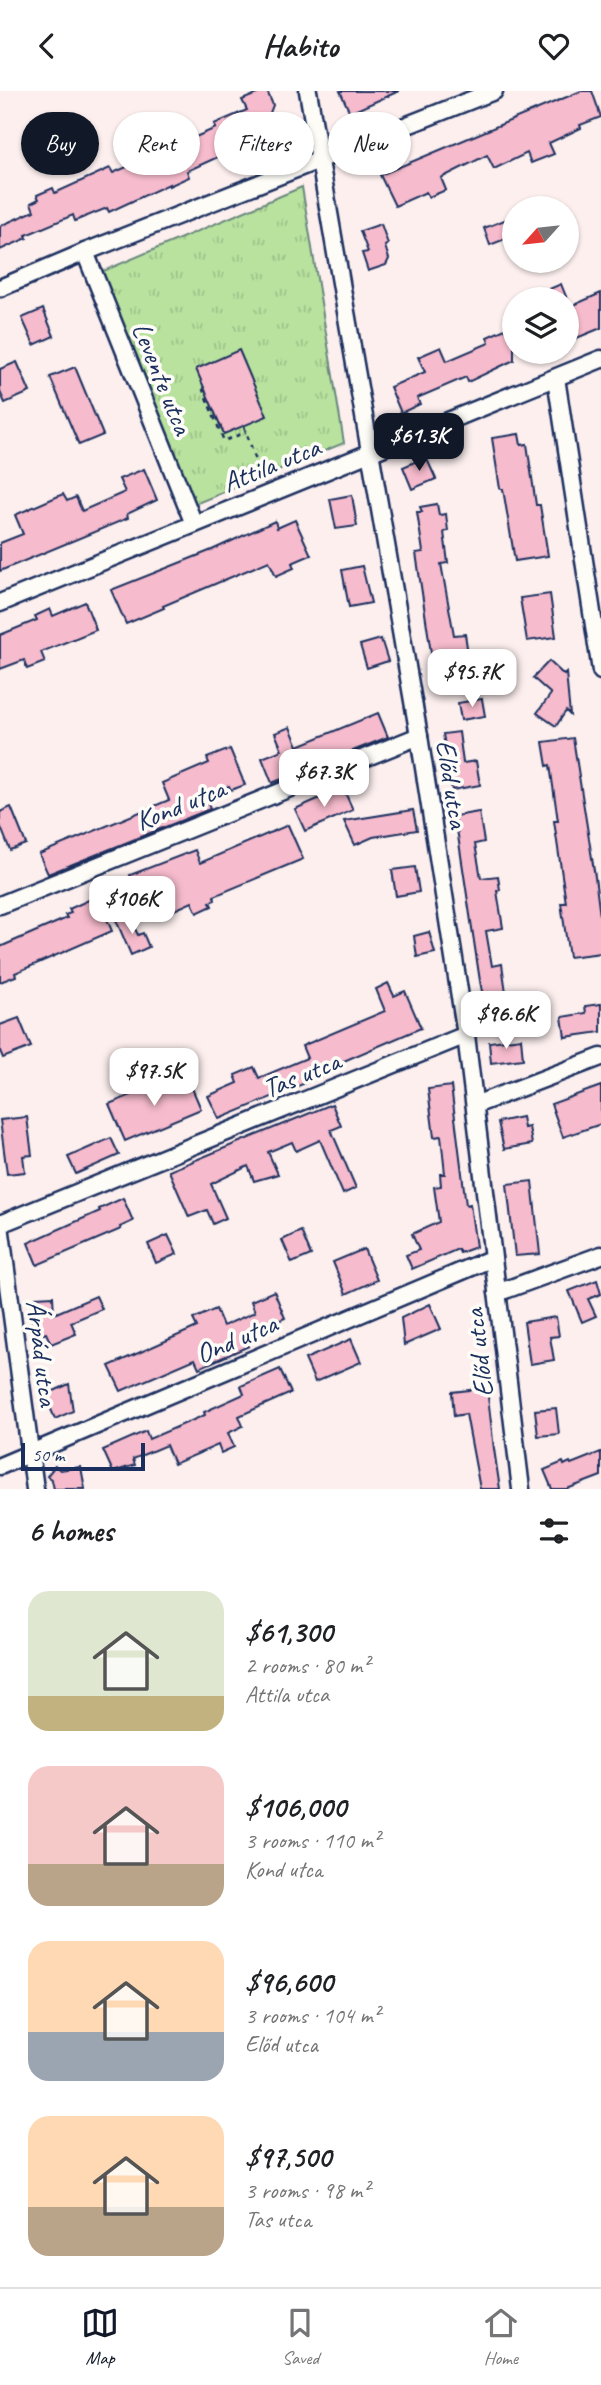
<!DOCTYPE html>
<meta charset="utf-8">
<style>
body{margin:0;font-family:Caveat,sans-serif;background:#f6f6f6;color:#202124;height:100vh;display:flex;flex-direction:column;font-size:26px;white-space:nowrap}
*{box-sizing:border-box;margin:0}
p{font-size:23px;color:#757577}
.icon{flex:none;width:38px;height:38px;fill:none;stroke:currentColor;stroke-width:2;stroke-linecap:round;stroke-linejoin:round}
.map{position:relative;height:1398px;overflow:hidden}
.side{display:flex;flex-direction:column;background:#fff;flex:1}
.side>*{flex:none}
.guide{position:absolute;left:21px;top:21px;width:560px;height:63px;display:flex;gap:14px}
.needle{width:46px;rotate:243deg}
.buttons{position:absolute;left:502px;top:105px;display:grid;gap:14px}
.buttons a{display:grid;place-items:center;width:77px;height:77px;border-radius:50%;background:#fff;box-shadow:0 2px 5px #0004;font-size:35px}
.scale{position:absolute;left:21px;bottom:18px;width:124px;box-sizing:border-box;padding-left:7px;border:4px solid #1b2f5e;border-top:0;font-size:19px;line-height:24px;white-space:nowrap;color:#1b2f5e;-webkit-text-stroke:5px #fdfcf7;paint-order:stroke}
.price{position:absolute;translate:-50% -60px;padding:0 16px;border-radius:14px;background:#fff;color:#222;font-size:23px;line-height:46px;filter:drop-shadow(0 2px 4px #0008)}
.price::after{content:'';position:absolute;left:50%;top:42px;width:21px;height:16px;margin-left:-10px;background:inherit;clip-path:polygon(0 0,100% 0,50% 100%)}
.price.active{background:#111827;color:#fff}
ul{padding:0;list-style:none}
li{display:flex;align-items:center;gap:21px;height:175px;padding:0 28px}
li span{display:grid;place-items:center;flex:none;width:196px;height:140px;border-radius:21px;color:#555}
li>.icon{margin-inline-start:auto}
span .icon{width:84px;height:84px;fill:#fffc;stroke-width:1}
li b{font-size:30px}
h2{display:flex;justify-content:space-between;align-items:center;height:84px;padding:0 28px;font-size:30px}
.pill{padding:0 24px;border-radius:32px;background:#fff;box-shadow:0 2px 5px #0004;font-size:24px;line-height:63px}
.pill.active{background:#111827;color:#fff}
header{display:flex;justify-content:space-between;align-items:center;height:91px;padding:0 28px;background:#fff;font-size:32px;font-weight:700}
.menu{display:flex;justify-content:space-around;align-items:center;height:98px;border-top:2px solid #e0e0e0;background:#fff;font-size:19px;color:#757577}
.menu a{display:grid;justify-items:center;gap:4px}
.menu .active{color:#111827}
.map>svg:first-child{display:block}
.park{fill:url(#park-tufts);stroke:#6a887e;stroke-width:2}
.building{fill:#f6bbcc;stroke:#1b2f5e;stroke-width:2}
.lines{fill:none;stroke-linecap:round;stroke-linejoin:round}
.minor-casing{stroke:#1b2f5e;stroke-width:21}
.path{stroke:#1b2f5e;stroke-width:2.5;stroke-dasharray:5 5;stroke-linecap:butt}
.minor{stroke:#fdfcf7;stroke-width:16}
.labels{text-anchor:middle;stroke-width:7;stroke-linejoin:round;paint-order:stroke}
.street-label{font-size:28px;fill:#1b2f5e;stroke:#fdfcf7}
</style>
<header><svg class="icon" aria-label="back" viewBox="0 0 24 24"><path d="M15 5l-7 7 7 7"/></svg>Habito<svg class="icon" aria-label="heart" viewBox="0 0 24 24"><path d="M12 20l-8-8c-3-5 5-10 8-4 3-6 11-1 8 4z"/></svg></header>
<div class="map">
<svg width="601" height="1398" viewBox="0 0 601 1398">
<defs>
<pattern id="park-tufts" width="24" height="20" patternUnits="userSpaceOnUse" patternTransform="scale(1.75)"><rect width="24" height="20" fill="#b8e29e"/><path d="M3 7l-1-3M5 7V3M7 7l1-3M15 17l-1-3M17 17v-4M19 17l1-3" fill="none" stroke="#9ec28a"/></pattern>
</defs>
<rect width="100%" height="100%" fill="#fcefee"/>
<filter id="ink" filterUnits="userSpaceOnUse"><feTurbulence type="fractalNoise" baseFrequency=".0143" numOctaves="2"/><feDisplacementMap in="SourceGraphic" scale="14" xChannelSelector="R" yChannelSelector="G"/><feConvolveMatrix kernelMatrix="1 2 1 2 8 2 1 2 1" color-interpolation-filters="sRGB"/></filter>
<g filter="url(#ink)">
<path class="park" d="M 302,96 L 344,352 L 190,415 L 101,181 Z"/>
<g class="building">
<path d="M 264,0 L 267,0 L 273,14 L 268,27 L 241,38 L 244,46 L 239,48 L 242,55 L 187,80 L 189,86 L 169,95 L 169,93 L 109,121 L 107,117 L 75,130 L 73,124 L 26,144 L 27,147 L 0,159 L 0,135 L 34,120 L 31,112 L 39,108 L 37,104 L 53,97 L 55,102 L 110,77 L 113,82 L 138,71 L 142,80 L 150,76 L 151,79 L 189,63 L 184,51 L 216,37 L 214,33 L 247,19 L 242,9 Z"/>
<path d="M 340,0 L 399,0 L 350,22 Z"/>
<path d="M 581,0 L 592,0 L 601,26 L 580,34 L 581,37 L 549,52 L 554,63 L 531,72 L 527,62 L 494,78 L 487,64 L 441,87 L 446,99 L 429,106 L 426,101 L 395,115 L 380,84 Z"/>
<path d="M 507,128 L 513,145 L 490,154 L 484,137 Z"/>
<path d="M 381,133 L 388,153 L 385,155 L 389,168 L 386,174 L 368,180 L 362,162 L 368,161 L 360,140 Z"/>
<path d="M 561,193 L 567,208 L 526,208 Z"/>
<path d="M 601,202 L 601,237 L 567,251 L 567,217 Z"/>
<path d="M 43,218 L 54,245 L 34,254 L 22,227 Z"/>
<path d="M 514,234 L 514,269 L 468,291 L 466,286 L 417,307 L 420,313 L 401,322 L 390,296 L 425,281 L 418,266 L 441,256 L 447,270 L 489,252 L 487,246 Z"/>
<path d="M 239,259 L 267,325 L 224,343 L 196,278 Z"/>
<path d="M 17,271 L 30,301 L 5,312 L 0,301 L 0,278 Z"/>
<path d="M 75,276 L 103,344 L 79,354 L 50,286 Z"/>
<path d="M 519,343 L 521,354 L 527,353 L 536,414 L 540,414 L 548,465 L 515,470 L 503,398 L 500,398 L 492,347 Z"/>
<path d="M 426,366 L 436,388 L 412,398 L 403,376 Z"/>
<path d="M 144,378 L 157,409 L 127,423 L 128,427 L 0,480 L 0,452 L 23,443 L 15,424 L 63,403 L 67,410 L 76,406 L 82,420 L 125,401 L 119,388 Z"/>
<path d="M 352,404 L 357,435 L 336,438 L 330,408 Z"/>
<path d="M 437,413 L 439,424 L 446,423 L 448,440 L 444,441 L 448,472 L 441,473 L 454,544 L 465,543 L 470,576 L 434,582 L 416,462 L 423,461 L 417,421 L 422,421 L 420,416 Z"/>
<path d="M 295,429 L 311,464 L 292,472 L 294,477 L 276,485 L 269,470 L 163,515 L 164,517 L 126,533 L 111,499 L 212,459 L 275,430 L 277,437 Z"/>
<path d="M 362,475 L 371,512 L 349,516 L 342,479 Z"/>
<path d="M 550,503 L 556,546 L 527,550 L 520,507 Z"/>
<path d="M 85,511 L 96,539 L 41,561 L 45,571 L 27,578 L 24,569 L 0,578 L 0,544 L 37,529 L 35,525 L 50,518 L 53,525 Z"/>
<path d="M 381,548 L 388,570 L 367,577 L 360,554 Z"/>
<path d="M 549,570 L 564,584 L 566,582 L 570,624 L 566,620 L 556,635 L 537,622 L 551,603 L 533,587 Z"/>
<path d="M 482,608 L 485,625 L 461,629 L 458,612 Z"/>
<path d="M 378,622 L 388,646 L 272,692 L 262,667 L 282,659 L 275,642 L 290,636 L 298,655 Z"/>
<path d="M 459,641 L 463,672 L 476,670 L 480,694 L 452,699 L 443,643 Z"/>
<path d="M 573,647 L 595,786 L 601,833 L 601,862 L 569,866 L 561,812 L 566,812 L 554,730 L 558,730 L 550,674 L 547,675 L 543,651 Z"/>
<path d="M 230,658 L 245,694 L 231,699 L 229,695 L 205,705 L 210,718 L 48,783 L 39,763 L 169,709 L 162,692 L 209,672 L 207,667 Z"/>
<path d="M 343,697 L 353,719 L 305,740 L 295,718 Z"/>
<path d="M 11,716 L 26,753 L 10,759 L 0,734 L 0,721 Z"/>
<path d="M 413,719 L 417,739 L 373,746 L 355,754 L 344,730 Z"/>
<path d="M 479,721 L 484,751 L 475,753 L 481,787 L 498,785 L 500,799 L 497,800 L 503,837 L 486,840 L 492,875 L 502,873 L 509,923 L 493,925 L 492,920 L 486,921 L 480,890 L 455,725 Z"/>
<path d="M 288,734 L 303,768 L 214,805 L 215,809 L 210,811 L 212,815 L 197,822 L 192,811 L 170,821 L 160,796 L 139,806 L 130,784 L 195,759 L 200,772 Z"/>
<path d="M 415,776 L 419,801 L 396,805 L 392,779 Z"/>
<path d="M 93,807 L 95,811 L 99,809 L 112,840 L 15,882 L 16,885 L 0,891 L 0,856 L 67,827 L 65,824 L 71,822 L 69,818 Z"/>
<path d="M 128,823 L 138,844 L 143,842 L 149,856 L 131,864 L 116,829 Z"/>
<path d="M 429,841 L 435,862 L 417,866 L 414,845 Z"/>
<path d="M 388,892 L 394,905 L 405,900 L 421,937 L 332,975 L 334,980 L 219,1028 L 208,1005 L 238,992 L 235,984 L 254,976 L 259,987 L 307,967 L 302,955 L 385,920 L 376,898 Z"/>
<path d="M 601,913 L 601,941 L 565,946 L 562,926 L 586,922 L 585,915 Z"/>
<path d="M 19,927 L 31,956 L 3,967 L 0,960 L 0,934 Z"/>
<path d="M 521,947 L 523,968 L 491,972 L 489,951 Z"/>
<path d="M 175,986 L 178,992 L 185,989 L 189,998 L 192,997 L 201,1018 L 125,1050 L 109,1013 Z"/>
<path d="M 451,995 L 466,1114 L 470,1113 L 476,1156 L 460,1162 L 458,1158 L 412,1178 L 406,1164 L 419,1159 L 412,1143 L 439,1131 L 434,1096 L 441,1095 L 440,1083 L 445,1083 L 441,1045 L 434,1046 L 428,998 Z"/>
<path d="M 601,995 L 601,1033 L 563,1046 L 551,1013 Z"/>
<path d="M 332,1013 L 341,1035 L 331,1039 L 356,1097 L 343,1103 L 320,1049 L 296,1060 L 292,1051 L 268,1061 L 278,1083 L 254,1090 L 248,1075 L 211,1093 L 226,1127 L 213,1133 L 207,1119 L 189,1126 L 169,1080 Z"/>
<path d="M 27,1026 L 32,1064 L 23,1065 L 25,1081 L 7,1083 L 0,1029 Z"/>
<path d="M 522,1026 L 524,1037 L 529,1036 L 532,1053 L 504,1058 L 498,1031 Z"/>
<path d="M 111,1047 L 119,1064 L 76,1083 L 68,1066 Z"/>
<path d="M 532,1090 L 540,1163 L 515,1165 L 507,1093 Z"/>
<path d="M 123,1107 L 133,1130 L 120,1136 L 121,1138 L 37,1174 L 28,1152 L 100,1120 L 99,1118 Z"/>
<path d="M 301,1140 L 311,1164 L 292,1172 L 282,1149 Z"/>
<path d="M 168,1144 L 177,1163 L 156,1172 L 148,1153 Z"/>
<path d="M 364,1158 L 377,1189 L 346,1203 L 333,1171 Z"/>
<path d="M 597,1189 L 601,1203 L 588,1208 L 596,1225 L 582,1231 L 569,1200 Z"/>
<path d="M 274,1200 L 285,1227 L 244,1245 L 249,1255 L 199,1277 L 195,1268 L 121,1300 L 109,1275 L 197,1236 L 193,1228 L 216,1218 L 223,1235 L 255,1221 L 251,1210 Z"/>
<path d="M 53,1205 L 54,1223 L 96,1205 L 102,1218 L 71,1231 L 76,1243 L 51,1253 L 46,1242 L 34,1247 L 31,1213 L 37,1212 L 36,1206 Z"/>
<path d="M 430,1213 L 441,1238 L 404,1254 L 401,1227 Z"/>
<path d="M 556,1226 L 559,1245 L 550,1246 L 554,1269 L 530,1273 L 524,1231 Z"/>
<path d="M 351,1248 L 361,1271 L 315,1291 L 305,1268 Z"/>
<path d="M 280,1278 L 291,1302 L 239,1325 L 243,1335 L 228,1342 L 234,1356 L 221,1362 L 218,1354 L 174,1373 L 166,1354 L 133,1368 L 135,1374 L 113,1381 L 103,1359 L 146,1340 L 149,1348 L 205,1324 L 204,1321 L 244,1303 L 241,1295 Z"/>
<path d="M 69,1293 L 73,1320 L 55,1328 L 45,1304 Z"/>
<path d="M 487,1297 L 494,1358 L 500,1398 L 480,1398 L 466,1323 L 454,1325 L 452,1301 Z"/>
<path d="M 556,1317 L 559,1343 L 538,1345 L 535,1319 Z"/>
<path d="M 601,1361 L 601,1385 L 567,1398 L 552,1398 L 544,1379 L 563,1371 L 564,1374 L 570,1371 L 571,1373 Z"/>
<path d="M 55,1375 L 60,1379 L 81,1376 L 85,1398 L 54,1398 L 52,1389 L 47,1385 Z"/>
</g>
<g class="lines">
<g class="minor-casing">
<g id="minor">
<path d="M 308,0 L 419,645 L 466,944 L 521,1398"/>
<path d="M 85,161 L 194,433"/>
<path d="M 0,197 L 85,161 L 494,0"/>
<path d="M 556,287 L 601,580"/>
<path d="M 0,512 L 601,268"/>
<path d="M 0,814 L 419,645"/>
<path d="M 475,1014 L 601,966"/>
<path d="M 0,1133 L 466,944"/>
<path d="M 0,1134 L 35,1398"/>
<path d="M 497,1202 L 601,1164"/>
<path d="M 0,1375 L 493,1167"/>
</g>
</g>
<g class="path">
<path d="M 205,298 L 203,299 L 224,350 L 246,341"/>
<path d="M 244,335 L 263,390"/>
</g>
<use href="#minor" class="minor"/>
</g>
</g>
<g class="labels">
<g class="street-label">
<text transform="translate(163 287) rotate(68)" y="10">Levente utca</text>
<text transform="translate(271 373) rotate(-22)" y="10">Attila utca</text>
<text transform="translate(453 693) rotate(81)" y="10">Előd utca</text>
<text transform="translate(180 713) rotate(-22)" y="10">Kond utca</text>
<text transform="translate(301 983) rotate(-22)" y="10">Tas utca</text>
<text transform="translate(236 1247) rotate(-23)" y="10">Ond utca</text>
<text transform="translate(43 1262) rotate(83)" y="10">Árpád utca</text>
<text transform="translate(478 1262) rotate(-97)" y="10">Előd utca</text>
</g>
</g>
</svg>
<div class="buttons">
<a><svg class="needle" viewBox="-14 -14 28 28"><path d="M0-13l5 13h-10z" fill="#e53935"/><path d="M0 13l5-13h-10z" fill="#757577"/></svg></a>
<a><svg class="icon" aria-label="layers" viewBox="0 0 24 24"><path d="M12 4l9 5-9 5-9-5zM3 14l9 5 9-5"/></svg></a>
</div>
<div class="scale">50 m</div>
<b class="price active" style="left:419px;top:382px">$61.3K</b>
<b class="price" style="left:472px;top:618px">$95.7K</b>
<b class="price" style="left:324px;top:718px">$67.3K</b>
<b class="price" style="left:132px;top:845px">$106K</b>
<b class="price" style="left:506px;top:960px">$96.6K</b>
<b class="price" style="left:154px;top:1017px">$97.5K</b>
<div class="guide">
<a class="pill active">Buy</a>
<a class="pill">Rent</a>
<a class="pill">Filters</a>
<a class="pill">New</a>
</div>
</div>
<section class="side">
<h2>6 homes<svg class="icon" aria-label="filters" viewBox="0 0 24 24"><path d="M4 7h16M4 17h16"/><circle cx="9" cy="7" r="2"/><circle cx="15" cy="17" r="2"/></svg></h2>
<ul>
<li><span style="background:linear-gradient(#dfe7d0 75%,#c2b280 0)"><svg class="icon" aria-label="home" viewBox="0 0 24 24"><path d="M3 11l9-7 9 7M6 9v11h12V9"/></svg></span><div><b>$61,300</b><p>2 rooms · 80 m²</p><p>Attila utca</p></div></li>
<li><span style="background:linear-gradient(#f6c9c9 70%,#b9a48a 0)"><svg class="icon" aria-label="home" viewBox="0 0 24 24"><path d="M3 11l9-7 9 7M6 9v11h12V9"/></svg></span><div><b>$106,000</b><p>3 rooms · 110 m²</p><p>Kond utca</p></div></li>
<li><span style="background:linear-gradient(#ffd9b3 65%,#9aa5b1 0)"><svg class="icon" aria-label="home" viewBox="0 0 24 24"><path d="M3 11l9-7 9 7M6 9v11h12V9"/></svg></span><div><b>$96,600</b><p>3 rooms · 104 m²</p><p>Előd utca</p></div></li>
<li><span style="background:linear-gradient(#ffd9b3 65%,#b9a48a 0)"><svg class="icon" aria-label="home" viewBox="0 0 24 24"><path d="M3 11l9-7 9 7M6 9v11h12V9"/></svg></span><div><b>$97,500</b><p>3 rooms · 98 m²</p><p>Tas utca</p></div></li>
</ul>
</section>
<nav class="menu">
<a class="active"><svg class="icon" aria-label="map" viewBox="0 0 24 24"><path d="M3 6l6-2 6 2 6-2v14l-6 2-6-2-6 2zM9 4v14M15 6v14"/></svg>Map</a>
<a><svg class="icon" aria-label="saved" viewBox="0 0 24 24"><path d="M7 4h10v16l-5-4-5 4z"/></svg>Saved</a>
<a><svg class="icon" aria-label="home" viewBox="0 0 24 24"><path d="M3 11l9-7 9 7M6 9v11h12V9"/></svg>Home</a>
</nav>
